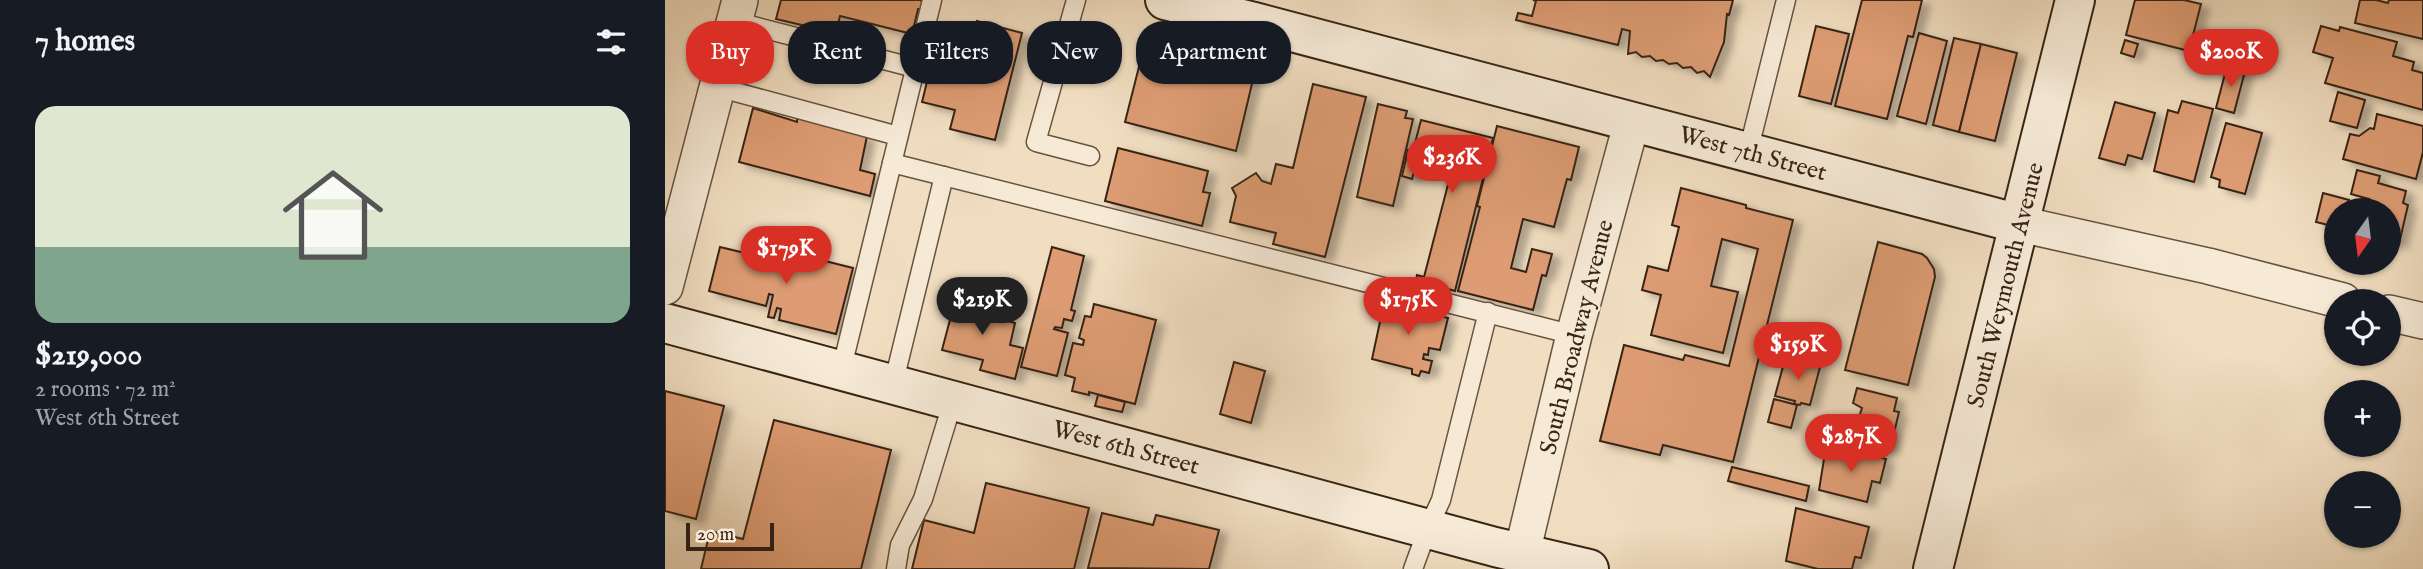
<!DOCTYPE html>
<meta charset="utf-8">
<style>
body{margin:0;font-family:"IM FELL English",serif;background:#20242c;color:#f1f3f6;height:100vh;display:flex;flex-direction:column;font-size:26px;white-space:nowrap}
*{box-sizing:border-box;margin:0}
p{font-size:23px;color:#9ea1a6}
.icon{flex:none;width:38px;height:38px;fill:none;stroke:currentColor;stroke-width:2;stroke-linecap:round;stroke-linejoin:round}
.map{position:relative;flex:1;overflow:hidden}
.drawer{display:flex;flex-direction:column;background:#171b24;width:665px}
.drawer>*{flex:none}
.guide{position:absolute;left:21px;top:21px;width:665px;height:63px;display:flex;gap:14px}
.needle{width:46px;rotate:194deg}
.fabs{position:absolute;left:1659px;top:198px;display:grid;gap:14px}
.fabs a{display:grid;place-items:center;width:77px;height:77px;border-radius:50%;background:#171b24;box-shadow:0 2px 5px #0004;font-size:35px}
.scale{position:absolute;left:21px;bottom:18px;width:88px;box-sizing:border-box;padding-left:7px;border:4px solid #372414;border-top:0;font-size:19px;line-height:24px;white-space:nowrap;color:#372414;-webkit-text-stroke:5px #f6ead7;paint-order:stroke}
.price{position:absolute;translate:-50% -60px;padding:0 16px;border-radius:24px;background:#d93025;color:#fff;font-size:23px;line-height:46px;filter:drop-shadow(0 2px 4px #0008)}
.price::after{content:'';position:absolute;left:50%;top:42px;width:21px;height:16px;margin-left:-10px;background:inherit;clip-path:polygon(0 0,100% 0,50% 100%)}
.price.current{background:#222;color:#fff}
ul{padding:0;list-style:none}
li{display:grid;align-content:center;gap:14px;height:371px;padding:0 35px}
li span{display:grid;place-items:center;height:217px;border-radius:21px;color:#555}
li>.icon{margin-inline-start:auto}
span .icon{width:126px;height:126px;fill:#fffc;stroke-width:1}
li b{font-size:30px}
h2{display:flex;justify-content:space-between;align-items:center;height:84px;padding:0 35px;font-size:30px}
.chip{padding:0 24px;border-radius:28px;background:#171b24;box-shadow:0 2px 5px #0004;font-size:24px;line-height:63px}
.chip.current{background:#d93025;color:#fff}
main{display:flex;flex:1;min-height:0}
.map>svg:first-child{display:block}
.building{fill:#dd9c73;stroke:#372414;stroke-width:2;filter:url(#shadow)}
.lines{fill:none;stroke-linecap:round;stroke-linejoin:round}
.lane-casing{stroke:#66523f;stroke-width:21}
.street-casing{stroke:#66523f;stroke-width:38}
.secondary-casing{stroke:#372414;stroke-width:42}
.lane{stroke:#f6ead7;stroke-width:18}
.street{stroke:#f6ead7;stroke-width:35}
.secondary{stroke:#f6ead7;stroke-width:38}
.labels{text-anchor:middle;stroke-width:5;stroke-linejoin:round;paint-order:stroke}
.street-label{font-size:24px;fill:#372414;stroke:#f6ead7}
</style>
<main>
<section class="drawer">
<h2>7 homes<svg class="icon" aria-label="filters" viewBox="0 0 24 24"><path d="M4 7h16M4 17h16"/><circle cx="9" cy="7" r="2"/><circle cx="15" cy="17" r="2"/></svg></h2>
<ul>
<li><span style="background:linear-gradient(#dfe7d0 65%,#7fa58c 0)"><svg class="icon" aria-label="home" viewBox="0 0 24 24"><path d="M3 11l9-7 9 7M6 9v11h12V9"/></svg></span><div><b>$219,000</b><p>2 rooms · 72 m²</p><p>West 6th Street</p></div></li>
</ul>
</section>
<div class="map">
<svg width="1758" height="569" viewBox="0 0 1758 569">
<defs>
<filter id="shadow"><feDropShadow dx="8" dy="4.5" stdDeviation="3.5" flood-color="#0004"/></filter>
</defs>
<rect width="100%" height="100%" fill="#f1dec1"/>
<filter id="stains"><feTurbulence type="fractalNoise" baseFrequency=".00286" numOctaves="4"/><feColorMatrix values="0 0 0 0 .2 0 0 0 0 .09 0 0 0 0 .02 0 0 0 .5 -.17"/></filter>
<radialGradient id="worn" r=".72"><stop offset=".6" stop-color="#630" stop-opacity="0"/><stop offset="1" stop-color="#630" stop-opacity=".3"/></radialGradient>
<g class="building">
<path d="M 116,0 L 255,0 L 258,2 L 256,9 L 253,9 L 247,34 L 175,16 L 171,33 L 111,19 Z"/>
<path d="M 868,0 L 1068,0 L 1064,15 L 1062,14 L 1059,42 L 1045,77 L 1039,71 L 1032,73 L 1026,67 L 1018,68 L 1012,63 L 1004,64 L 998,60 L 991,61 L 985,56 L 977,57 L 971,52 L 963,54 L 965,31 L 957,29 L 953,45 L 851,20 L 853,13 L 867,16 L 871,1 Z"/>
<path d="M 1197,0 L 1257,0 L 1248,37 L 1243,36 L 1222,119 L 1170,106 Z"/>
<path d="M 1470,0 L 1519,0 L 1536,4 L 1524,51 L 1461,35 Z"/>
<path d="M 1695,0 L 1711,0 L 1723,3 L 1724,0 L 1758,0 L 1758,39 L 1690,23 Z"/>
<path d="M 312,21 L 357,33 L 330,140 L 285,129 L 290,110 L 257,102 L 275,29 L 308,37 Z"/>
<path d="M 1151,26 L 1184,34 L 1166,104 L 1134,96 Z"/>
<path d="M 1656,26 L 1674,31 L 1675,27 L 1732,42 L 1728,56 L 1749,62 L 1747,70 L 1758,73 L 1758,110 L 1660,83 L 1668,58 L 1648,52 Z"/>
<path d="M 1254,33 L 1282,41 L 1261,124 L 1232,116 Z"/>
<path d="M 1289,38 L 1316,44 L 1294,132 L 1268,125 Z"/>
<path d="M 481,39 L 591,67 L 571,151 L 460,122 Z"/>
<path d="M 1460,40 L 1473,44 L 1469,57 L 1456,53 Z"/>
<path d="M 1316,44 L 1352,53 L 1330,141 L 1294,132 Z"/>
<path d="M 1562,66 L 1580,71 L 1569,113 L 1551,108 Z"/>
<path d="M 648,84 L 701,97 L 660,257 L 608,244 L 611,233 L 565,222 L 571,196 L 567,188 L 591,173 L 597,181 L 606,184 L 611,164 L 628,168 Z"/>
<path d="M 1673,92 L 1700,100 L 1692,128 L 1665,121 Z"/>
<path d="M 1517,101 L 1548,109 L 1529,182 L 1489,171 L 1503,110 L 1513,113 Z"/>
<path d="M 1450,102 L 1490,113 L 1477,159 L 1463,155 L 1460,165 L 1434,158 Z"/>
<path d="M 713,104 L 742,111 L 740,118 L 748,119 L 728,206 L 692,197 Z"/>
<path d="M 88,108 L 132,122 L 132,118 L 202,136 L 195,170 L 210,174 L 205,196 L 74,162 Z"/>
<path d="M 1712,114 L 1758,126 L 1758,152 L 1751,179 L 1678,159 L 1685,134 L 1694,136 L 1705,128 L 1709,129 Z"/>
<path d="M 756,120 L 828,138 L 790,291 L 751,280 L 752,275 L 759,277 L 787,169 L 772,165 L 774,158 L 754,153 L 747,179 L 737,176 L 743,150 L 748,151 Z"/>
<path d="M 1561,123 L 1597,133 L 1580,194 L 1554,187 L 1555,180 L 1546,177 Z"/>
<path d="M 832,126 L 914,147 L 906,180 L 902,179 L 889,227 L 858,219 L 846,268 L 861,272 L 867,249 L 887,254 L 881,276 L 877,275 L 868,310 L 793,291 L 815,207 L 812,206 Z"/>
<path d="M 453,148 L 543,171 L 538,192 L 545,193 L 537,226 L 440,201 Z"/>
<path d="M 1692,170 L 1715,176 L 1713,183 L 1741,191 L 1738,203 L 1743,205 L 1734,244 L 1724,241 L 1724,210 L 1701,210 L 1704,199 L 1686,194 Z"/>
<path d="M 1016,188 L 1081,205 L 1081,208 L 1128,220 L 1068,462 L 998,445 L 995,455 L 935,441 L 959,345 L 1018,360 L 1020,355 L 1064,366 L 1093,249 L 1057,239 L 1046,286 L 1073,292 L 1058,353 L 986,335 L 996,295 L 977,290 L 983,266 L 1003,271 L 1014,227 L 1007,225 Z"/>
<path d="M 1658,193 L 1684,200 L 1683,203 L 1694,206 L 1694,210 L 1671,210 L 1671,227 L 1651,222 Z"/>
<path d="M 1213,242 L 1257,254 L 1262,258 L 1269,269 L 1270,277 L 1243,385 L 1180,370 Z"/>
<path d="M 55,247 L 117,262 L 120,251 L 188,268 L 171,334 L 114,320 L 116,309 L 112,308 L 109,318 L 103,317 L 108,295 L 104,294 L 101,306 L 44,291 Z"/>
<path d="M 387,247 L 419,256 L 406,310 L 410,311 L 407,321 L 399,319 L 397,328 L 390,327 L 389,329 L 403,333 L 392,376 L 356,367 Z"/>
<path d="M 292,293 L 323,301 L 320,315 L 350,323 L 345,345 L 358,348 L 350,379 L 315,370 L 318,360 L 277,350 Z"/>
<path d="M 719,303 L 728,306 L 729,304 L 783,318 L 775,350 L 764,348 L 763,355 L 759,354 L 758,359 L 767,361 L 764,373 L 756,371 L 754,376 L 747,374 L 747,369 L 707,359 Z"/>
<path d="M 429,304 L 491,320 L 470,404 L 424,392 L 424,395 L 407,391 L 410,378 L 400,375 L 408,343 L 418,345 L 419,340 L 414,338 L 420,316 L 426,317 Z"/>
<path d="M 1120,359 L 1155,367 L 1145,405 L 1136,403 L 1135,405 L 1129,404 L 1130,401 L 1110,396 Z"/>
<path d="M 569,362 L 600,371 L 586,423 L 555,414 Z"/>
<path d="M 1192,388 L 1232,398 L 1229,411 L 1234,412 L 1225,450 L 1179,439 L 1185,415 L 1194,417 L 1197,408 L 1188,403 Z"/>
<path d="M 0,391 L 59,406 L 31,519 L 0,511 Z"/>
<path d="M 433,395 L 460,402 L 457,412 L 430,406 Z"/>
<path d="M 1109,399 L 1132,405 L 1126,428 L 1103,422 Z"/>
<path d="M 109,420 L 226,450 L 196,569 L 36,569 L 45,531 L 78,539 Z"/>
<path d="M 1170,446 L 1221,459 L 1215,483 L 1207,481 L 1202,502 L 1154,490 L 1159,459 L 1161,457 L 1167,458 Z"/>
<path d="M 1067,467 L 1144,486 L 1141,501 L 1063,481 Z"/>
<path d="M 321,483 L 424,508 L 409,569 L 247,569 L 259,520 L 309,533 Z"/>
<path d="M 1131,508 L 1204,527 L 1196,558 L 1190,557 L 1187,569 L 1153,569 L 1121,561 Z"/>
<path d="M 437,513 L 488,525 L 491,515 L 554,530 L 544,569 L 423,568 Z"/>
</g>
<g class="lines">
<g class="lane-casing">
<g id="lane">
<path d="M 411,0 L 371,142 L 425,156"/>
<path d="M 69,21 L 250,68"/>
<path d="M 52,87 L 233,136"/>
<path d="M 1083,152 L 1121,0"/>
<path d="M 227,163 L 909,335"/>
<path d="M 176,371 L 267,0"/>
<path d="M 228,385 L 279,176"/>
<path d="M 231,569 L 235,545 L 258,499 L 288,401"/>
<path d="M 748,569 L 763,528 L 776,500 L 823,312"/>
</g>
</g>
<g class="street-casing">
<g id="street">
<path d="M 1355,224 L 1543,266 L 1678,301"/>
<path d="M 0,287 L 75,0"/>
<path d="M 1724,313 L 1758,321"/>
<path d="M 857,553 L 909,335 L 967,121"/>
</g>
</g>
<g class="secondary-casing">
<g id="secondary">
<path d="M 500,0 L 589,22 L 1355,224"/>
<path d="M 0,323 L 830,547 L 924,569"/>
<path d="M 1268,569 L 1410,0"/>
</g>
</g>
<use href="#lane" class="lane"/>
<use href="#street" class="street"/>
<use href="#secondary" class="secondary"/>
</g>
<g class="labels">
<g class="street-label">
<text transform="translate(1088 153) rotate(15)" y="8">West 7th Street</text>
<text transform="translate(1340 285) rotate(-76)" y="8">South Weymouth Avenue</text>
<text transform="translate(911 337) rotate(-76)" y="8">South Broadway Avenue</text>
<text transform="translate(461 447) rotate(15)" y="8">West 6th Street</text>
</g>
</g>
<rect width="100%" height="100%" filter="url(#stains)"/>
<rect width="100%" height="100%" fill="url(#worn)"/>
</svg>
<div class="fabs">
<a><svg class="needle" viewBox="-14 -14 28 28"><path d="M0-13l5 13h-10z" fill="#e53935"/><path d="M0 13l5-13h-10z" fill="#9ea1a6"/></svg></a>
<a><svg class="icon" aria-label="locate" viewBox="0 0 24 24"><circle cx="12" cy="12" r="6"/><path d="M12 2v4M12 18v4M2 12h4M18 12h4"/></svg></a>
<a>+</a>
<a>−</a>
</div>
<div class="scale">20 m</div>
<b class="price" style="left:1566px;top:89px">$200K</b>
<b class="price" style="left:787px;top:195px">$236K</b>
<b class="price" style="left:121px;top:286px">$179K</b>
<b class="price current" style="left:317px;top:337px">$219K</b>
<b class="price" style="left:743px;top:337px">$175K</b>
<b class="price" style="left:1133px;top:382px">$159K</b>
<b class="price" style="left:1186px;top:474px">$287K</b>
<div class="guide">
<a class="chip current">Buy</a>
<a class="chip">Rent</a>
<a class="chip">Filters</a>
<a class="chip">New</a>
<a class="chip">Apartment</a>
</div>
</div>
</main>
